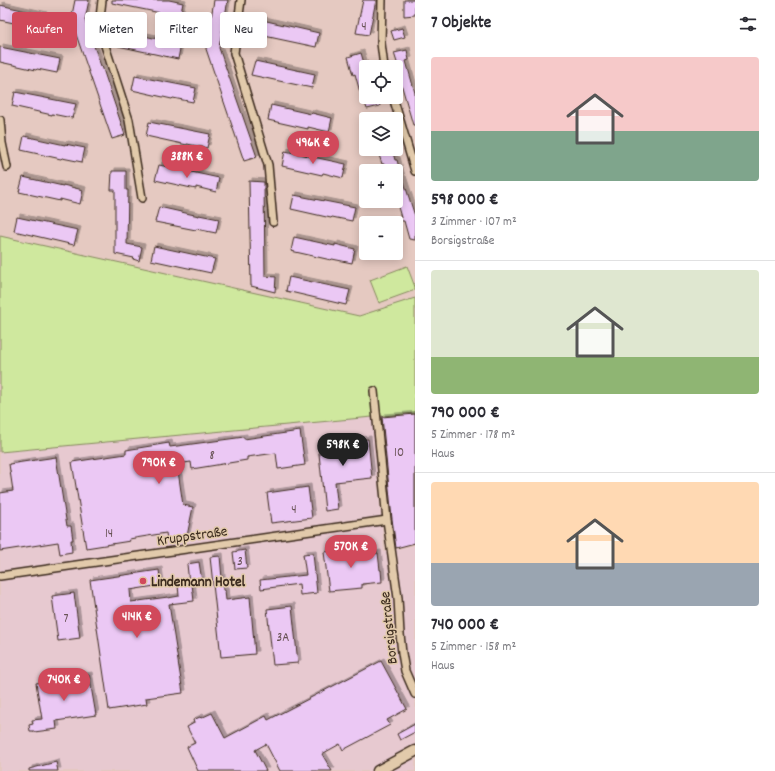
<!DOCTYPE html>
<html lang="de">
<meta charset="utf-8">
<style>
body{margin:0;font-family:Dekko,sans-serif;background:#f2f2f3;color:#2b2b33;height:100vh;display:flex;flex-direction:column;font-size:15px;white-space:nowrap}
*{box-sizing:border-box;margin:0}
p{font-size:13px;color:#7c7c81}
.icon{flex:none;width:22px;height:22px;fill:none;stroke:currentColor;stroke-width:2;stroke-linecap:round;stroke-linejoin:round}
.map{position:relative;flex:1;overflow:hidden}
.drawer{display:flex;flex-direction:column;background:#fff;width:360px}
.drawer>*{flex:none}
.top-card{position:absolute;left:12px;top:12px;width:343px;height:36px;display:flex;gap:8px}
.tools{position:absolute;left:359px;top:60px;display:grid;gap:8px}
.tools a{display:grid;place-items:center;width:44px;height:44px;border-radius:4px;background:#fff;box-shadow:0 2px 10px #0003;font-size:20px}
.price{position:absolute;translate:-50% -34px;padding:0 9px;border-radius:14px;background:#d1495b;color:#fff;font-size:13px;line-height:26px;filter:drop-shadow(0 1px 2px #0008)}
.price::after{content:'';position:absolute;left:50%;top:24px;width:12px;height:9px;margin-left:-6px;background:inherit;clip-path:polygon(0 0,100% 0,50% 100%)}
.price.active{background:#222;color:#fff}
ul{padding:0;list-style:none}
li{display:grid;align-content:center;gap:8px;height:212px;padding:0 16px}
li+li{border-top:1px solid #e1e1e2}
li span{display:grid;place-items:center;height:124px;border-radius:4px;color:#555}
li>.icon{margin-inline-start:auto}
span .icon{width:72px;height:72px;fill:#fffc;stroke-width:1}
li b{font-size:17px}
h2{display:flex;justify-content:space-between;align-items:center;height:48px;padding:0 16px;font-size:17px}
.tag{padding:0 14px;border-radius:4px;background:#fff;box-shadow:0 2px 10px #0003;font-size:14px;line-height:36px}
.tag.active{background:#d1495b;color:#fff}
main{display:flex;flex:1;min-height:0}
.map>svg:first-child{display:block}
.built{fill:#e7c9d0}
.green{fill:#cfe89e;stroke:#85895e}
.building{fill:#ebc8f4;stroke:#3b2a1e;filter:url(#shadow)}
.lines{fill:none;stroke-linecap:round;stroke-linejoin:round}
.street-casing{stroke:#3b2a1e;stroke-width:10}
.secondary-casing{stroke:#3b2a1e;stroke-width:13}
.street{stroke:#e2caab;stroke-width:7}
.secondary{stroke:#e2caab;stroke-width:10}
.poi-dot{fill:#d1495b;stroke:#e2caab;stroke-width:1.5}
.labels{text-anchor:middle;stroke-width:3;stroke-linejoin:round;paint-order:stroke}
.number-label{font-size:13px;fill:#675254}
.street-label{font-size:15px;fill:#3b2a1e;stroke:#e2caab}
.poi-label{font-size:15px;font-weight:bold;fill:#3b2a1e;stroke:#e2caab;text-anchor:start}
</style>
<main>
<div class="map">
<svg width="415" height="771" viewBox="0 0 415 771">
<defs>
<filter id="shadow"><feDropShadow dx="3" dy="-3" stdDeviation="0" flood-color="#0004"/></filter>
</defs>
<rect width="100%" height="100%" fill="#e5c9c1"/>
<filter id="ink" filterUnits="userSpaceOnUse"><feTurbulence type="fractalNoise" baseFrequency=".025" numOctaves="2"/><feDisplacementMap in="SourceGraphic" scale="8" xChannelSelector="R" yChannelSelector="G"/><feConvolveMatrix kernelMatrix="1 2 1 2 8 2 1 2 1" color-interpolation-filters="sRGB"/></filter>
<g filter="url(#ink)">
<path class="built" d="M 372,417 L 384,552 L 415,545 L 415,771 L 0,771 L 0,452 Z"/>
<g class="green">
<path d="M 0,236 L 359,316 L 415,298 L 415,413 L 0,452 Z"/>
<path d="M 407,266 L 415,287 L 415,290 L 379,303 L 370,280 Z"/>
</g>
<g class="building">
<path d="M 75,0 L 89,0 L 85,20 L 101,66 L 102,66 L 125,135 L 112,139 L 71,20 Z"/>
<path d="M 112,0 L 169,0 L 183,3 L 180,17 L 112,3 Z"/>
<path d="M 214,0 L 228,0 L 219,48 L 257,157 L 244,161 L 206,49 Z"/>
<path d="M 363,0 L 376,0 L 369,35 L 356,33 Z"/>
<path d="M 404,0 L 415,0 L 415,15 L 404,16 Z"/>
<path d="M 0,5 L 44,15 L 41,29 L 0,20 Z"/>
<path d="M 258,19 L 319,33 L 316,47 L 255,34 Z"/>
<path d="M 402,28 L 405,37 L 394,40 L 391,31 Z"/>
<path d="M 121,31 L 181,44 L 178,59 L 118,46 Z"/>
<path d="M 0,47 L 60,59 L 57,73 L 37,69 L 36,70 L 0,62 Z"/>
<path d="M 407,50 L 409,60 L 406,61 L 415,93 L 415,125 L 413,125 L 398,73 L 400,72 L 394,53 Z"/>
<path d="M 361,53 L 366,70 L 366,90 L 360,92 L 355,74 L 353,75 L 348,57 Z"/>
<path d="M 255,61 L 315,74 L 312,88 L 251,75 Z"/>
<path d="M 135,76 L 196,88 L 193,102 L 173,98 L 172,99 L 132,90 Z"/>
<path d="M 15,92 L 76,104 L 72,118 L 52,114 L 52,115 L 12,106 Z"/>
<path d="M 363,97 L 377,97 L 380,106 L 367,109 Z"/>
<path d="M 271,105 L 311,114 L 312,113 L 332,118 L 329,132 L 308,127 L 308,129 L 268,120 Z"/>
<path d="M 149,122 L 210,134 L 207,148 L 187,144 L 187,145 L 146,136 Z"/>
<path d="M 24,136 L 65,145 L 65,144 L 85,148 L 82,162 L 62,158 L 61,159 L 21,150 Z"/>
<path d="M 377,149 L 392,149 L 395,160 L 397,160 L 402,179 L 403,179 L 415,216 L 415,240 L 409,239 L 404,221 L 402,221 L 396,200 L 396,171 L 386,171 L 384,164 L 382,164 Z"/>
<path d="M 285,151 L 346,164 L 343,178 L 323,173 L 322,175 L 282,166 Z"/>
<path d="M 159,165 L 219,178 L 216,192 L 196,187 L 196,189 L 155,180 Z"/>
<path d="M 112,171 L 126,171 L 126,190 L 128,190 L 127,244 L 142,247 L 139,261 L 133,259 L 134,258 L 115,254 L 115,190 L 111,190 Z"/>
<path d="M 23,177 L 63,186 L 63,185 L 83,190 L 80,204 L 60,199 L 60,201 L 19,192 Z"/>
<path d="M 249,181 L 264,182 L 265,276 L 276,277 L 275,292 L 251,286 Z"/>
<path d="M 294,195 L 355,207 L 352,221 L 332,217 L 331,218 L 291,209 Z"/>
<path d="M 159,207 L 199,216 L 199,215 L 219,219 L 216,233 L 196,229 L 196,230 L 155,222 Z"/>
<path d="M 17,217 L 78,230 L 74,245 L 14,231 Z"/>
<path d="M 294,237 L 335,246 L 335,244 L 355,249 L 352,263 L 332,259 L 331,260 L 291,251 Z"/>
<path d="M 154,246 L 215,259 L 211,273 L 151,260 Z"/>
<path d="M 289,277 L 350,290 L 346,305 L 286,291 Z"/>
<path d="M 415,414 L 415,543 L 396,548 L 392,519 L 382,417 Z"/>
<path d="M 300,431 L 305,465 L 278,469 L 276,453 L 247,457 L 247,460 L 192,469 L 191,462 L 177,464 L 183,505 L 193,507 L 187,536 L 167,539 L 166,533 L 129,539 L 130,541 L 86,548 L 72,462 L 126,454 L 126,450 L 169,443 L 170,447 L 244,437 L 244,439 Z"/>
<path d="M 368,439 L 372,478 L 335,482 L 338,509 L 325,511 L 318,444 Z"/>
<path d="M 56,457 L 67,526 L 71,526 L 73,540 L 71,540 L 72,552 L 60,554 L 58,542 L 0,551 L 0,493 L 13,491 L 9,464 Z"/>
<path d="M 308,487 L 312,518 L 271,523 L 267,493 Z"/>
<path d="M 358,548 L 358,556 L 378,553 L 380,570 L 381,570 L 382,582 L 362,584 L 362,588 L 329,591 L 324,552 Z"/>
<path d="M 245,550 L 247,568 L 235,569 L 233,552 Z"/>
<path d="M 313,553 L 317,593 L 300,595 L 299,584 L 261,589 L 260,580 L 306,575 L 303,554 Z"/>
<path d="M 220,556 L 223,590 L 225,590 L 226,600 L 250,597 L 255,654 L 221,657 L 210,557 Z"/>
<path d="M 199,562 L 202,581 L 189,583 L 187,564 Z"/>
<path d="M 159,570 L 161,585 L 130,590 L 131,602 L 168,597 L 168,598 L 179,596 L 178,585 L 192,584 L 194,601 L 169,604 L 183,693 L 146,698 L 147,704 L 109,710 L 90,580 Z"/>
<path d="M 74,593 L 80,638 L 58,641 L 52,596 Z"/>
<path d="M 292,606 L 298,663 L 273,665 L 267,609 Z"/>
<path d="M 381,661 L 407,709 L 387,720 L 390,725 L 343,750 L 340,744 L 322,754 L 332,771 L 280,771 L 266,744 L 255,750 L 266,771 L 198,771 L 187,747 L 195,743 L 187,727 L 194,723 L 193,720 L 200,717 L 201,718 L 212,713 L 225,738 L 266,716 L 268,720 Z"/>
<path d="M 89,675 L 96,715 L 56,721 L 57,729 L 34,732 L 34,731 L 30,731 L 29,725 L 33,724 L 32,720 L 42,719 L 36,683 Z"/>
<path d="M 415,724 L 415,732 L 400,740 L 397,734 Z"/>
<path d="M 56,762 L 58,771 L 29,771 L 29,769 Z"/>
</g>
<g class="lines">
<g class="street-casing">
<g id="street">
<path d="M 102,0 L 99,27 L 129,120 L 142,198"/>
<path d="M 241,0 L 234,53 L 268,165 L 273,222"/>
<path d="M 382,0 L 381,43 L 384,67"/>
<path d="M 393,97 L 415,171"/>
<path d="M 0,120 L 2,143 L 7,167"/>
<path d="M 374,391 L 387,520 L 398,598 L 400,634 L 402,653 L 405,671 L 415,694"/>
<path d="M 0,576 L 387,520"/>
</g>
</g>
<g class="secondary-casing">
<path id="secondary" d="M 378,771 L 415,751"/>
</g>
<use href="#street" class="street"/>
<use href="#secondary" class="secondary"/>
</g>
</g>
<circle class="poi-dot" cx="143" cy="581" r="4"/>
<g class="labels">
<g class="number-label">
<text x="364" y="30">4</text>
<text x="399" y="456">10</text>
<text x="212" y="459">8</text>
<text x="294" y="513">4</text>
<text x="109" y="537">14</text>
<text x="240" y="565">3</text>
<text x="66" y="622">7</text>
<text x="283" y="641">3A</text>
</g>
<g class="street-label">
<text transform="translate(192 535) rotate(-8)" y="5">Kruppstraße</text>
<text transform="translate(388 628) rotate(-96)" y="5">Borsigstraße</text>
</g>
<g class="poi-label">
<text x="151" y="586">Lindemann Hotel</text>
</g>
</g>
</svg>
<div class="tools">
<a><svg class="icon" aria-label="locate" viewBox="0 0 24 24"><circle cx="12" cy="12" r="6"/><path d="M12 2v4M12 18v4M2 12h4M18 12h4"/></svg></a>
<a><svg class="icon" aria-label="layers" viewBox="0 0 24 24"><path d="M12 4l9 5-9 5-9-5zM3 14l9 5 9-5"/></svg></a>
<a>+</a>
<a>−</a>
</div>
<b class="price" style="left:313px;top:165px">496K €</b>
<b class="price" style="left:187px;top:179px">388K €</b>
<b class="price active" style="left:343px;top:467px">598K €</b>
<b class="price" style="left:159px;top:485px">790K €</b>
<b class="price" style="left:351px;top:569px">570K €</b>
<b class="price" style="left:137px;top:639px">414K €</b>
<b class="price" style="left:64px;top:702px">740K €</b>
<div class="top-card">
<a class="tag active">Kaufen</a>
<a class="tag">Mieten</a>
<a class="tag">Filter</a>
<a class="tag">Neu</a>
</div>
</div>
<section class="drawer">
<h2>7 Objekte<svg class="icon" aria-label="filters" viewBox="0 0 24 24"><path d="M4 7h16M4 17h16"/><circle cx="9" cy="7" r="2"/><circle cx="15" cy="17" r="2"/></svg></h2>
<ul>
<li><span style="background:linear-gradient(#f6c9c9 60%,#7fa58c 0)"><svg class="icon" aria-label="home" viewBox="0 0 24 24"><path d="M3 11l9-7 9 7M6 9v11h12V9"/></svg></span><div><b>598 000 €</b><p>3 Zimmer · 107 m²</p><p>Borsigstraße</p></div></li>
<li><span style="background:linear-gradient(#dfe7d0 70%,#8fb573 0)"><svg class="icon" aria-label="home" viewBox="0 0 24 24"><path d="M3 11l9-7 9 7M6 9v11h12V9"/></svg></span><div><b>790 000 €</b><p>5 Zimmer · 178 m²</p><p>Haus</p></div></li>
<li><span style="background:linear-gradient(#ffd9b3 65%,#9aa5b1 0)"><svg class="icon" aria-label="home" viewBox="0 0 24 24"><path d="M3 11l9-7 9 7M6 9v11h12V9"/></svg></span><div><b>740 000 €</b><p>5 Zimmer · 158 m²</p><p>Haus</p></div></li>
</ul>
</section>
</main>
